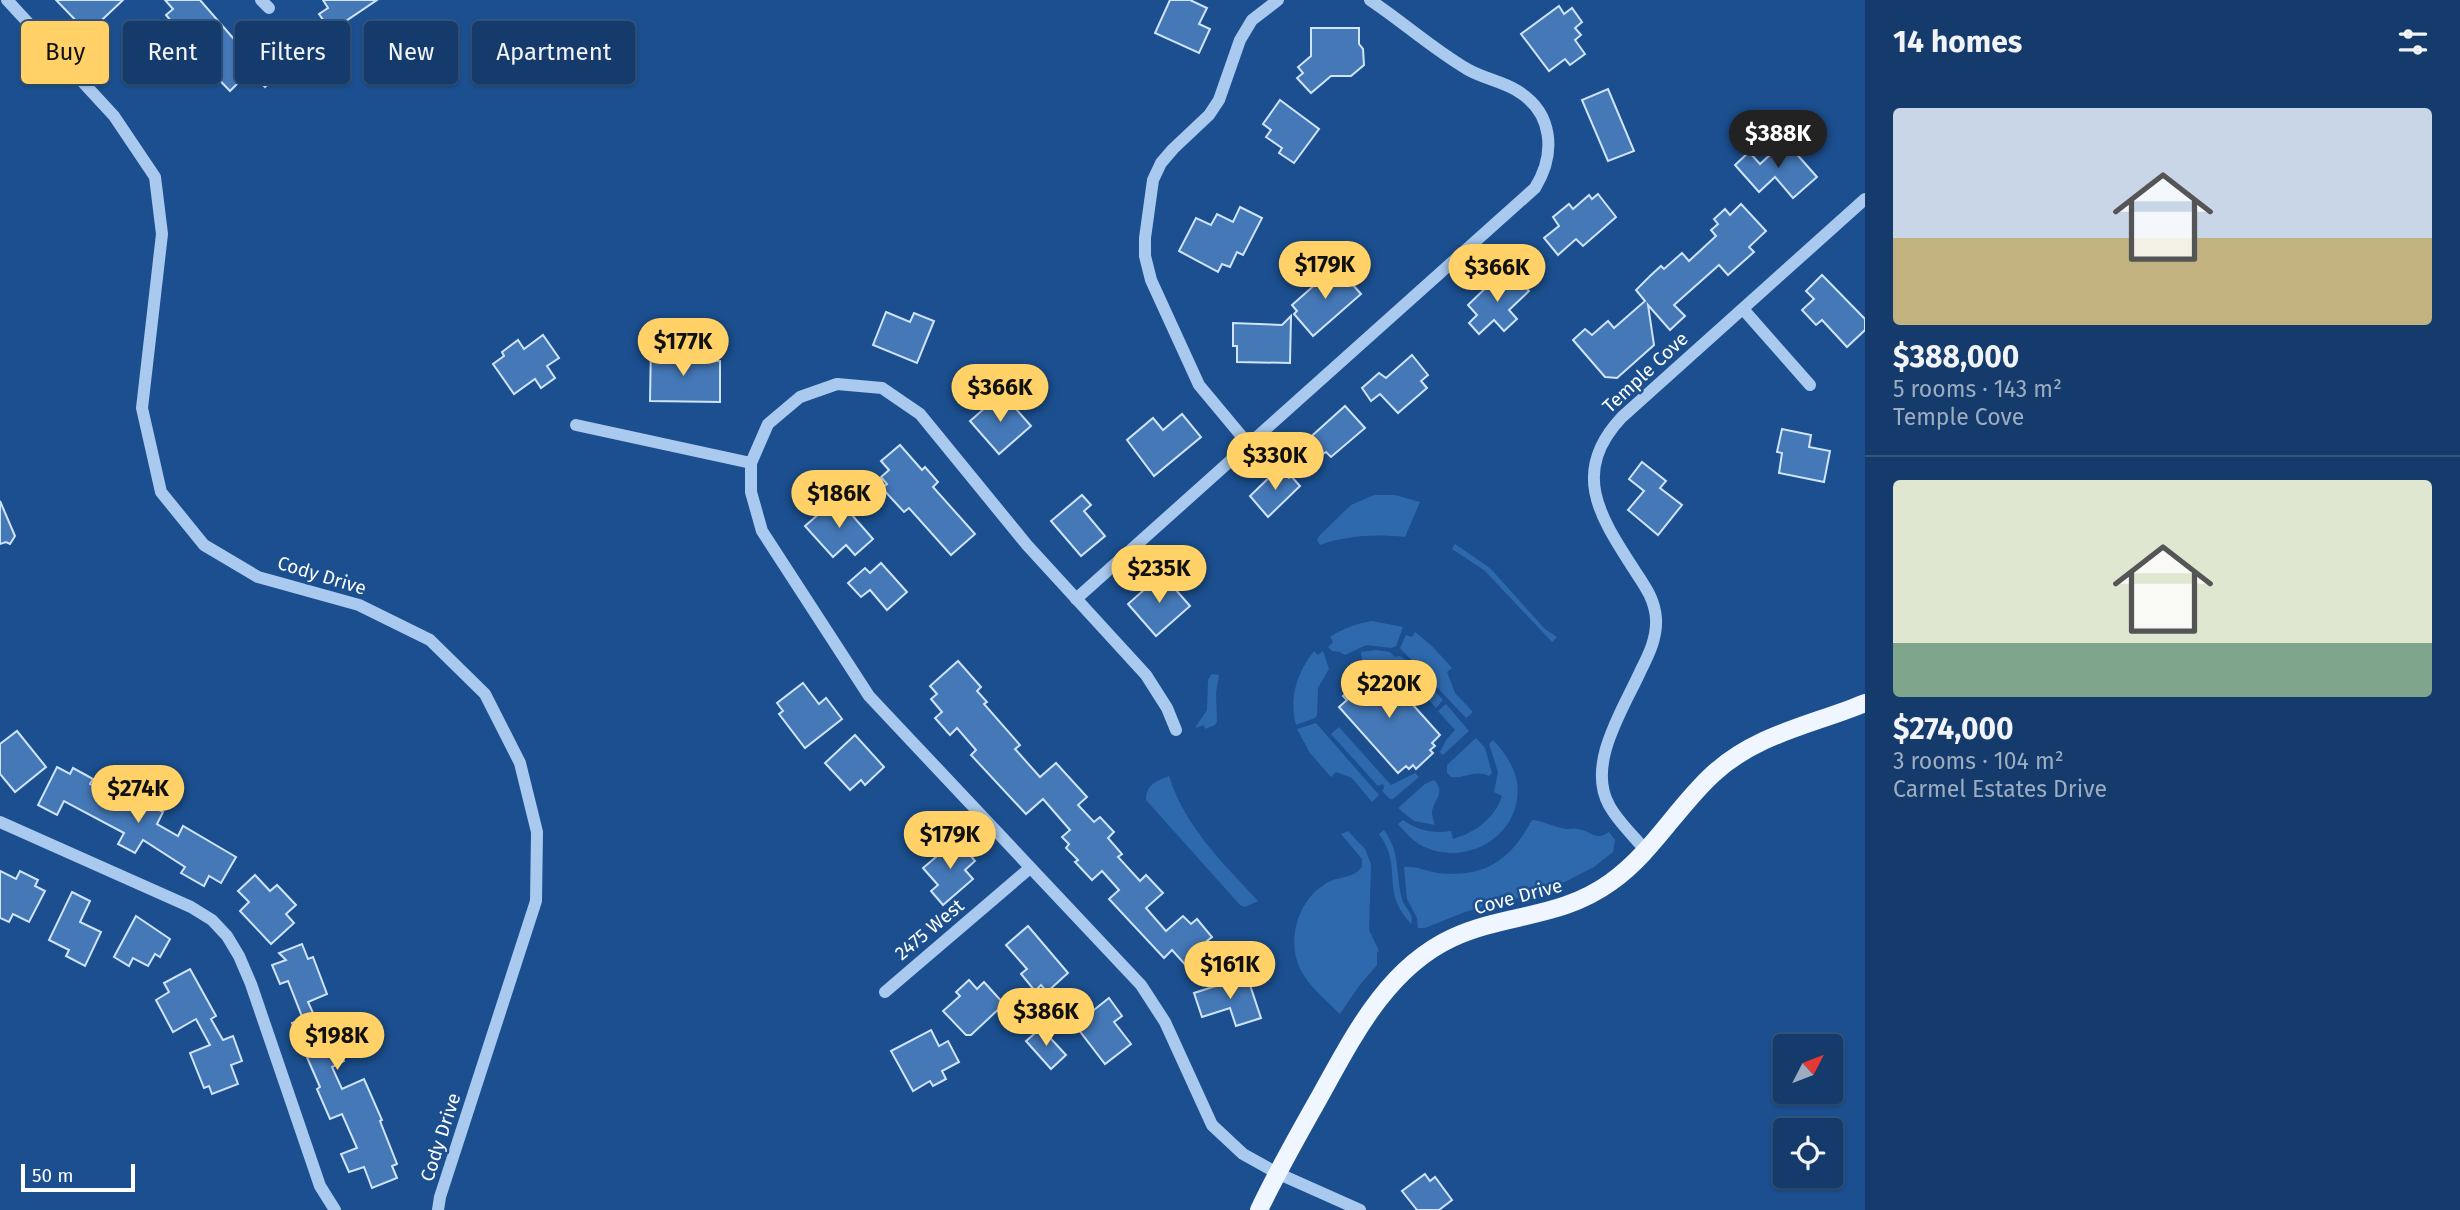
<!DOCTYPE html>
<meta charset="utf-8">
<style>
body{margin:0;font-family:"Fira Sans",sans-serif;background:#214673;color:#f1f3f6;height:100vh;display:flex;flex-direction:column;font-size:26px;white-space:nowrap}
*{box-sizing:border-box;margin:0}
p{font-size:23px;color:#9dadc1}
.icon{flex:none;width:38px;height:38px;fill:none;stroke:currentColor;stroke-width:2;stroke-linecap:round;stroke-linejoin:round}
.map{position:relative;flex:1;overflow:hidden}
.panel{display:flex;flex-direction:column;background:#143b6b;width:595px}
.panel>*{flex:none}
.guide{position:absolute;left:21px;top:21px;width:665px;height:63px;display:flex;gap:14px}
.needle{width:46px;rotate:48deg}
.tools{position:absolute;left:1773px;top:1034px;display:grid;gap:14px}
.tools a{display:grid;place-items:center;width:70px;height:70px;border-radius:7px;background:#143b6b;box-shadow:0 2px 5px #0004,0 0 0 2px #33557e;font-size:35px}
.scale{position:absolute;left:21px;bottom:18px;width:114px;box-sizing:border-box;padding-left:7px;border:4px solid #fff;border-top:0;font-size:19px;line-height:24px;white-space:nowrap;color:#fff;-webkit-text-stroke:5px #1b4f8f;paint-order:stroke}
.price{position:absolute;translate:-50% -60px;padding:0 16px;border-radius:24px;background:#ffd166;color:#111;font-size:23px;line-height:46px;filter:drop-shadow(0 2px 4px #0008)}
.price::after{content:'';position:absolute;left:50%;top:42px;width:21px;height:16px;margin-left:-10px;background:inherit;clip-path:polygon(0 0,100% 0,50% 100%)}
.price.current{background:#222;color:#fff}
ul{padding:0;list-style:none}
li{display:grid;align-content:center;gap:14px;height:371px;padding:0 28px}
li+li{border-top:2px solid #33557e}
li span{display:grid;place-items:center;height:217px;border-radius:7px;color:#555}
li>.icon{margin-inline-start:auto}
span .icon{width:126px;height:126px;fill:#fffc;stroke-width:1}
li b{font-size:30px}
h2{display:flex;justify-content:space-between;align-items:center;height:84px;padding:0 28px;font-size:30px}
.pill{padding:0 24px;border-radius:7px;background:#143b6b;box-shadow:0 2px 5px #0004,0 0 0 2px #33557e;font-size:24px;line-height:63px}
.pill.current{background:#ffd166;color:#111}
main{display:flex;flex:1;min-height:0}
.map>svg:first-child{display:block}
.green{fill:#2e69ad}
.building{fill:#4478b7;stroke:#cfe3fa;stroke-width:2}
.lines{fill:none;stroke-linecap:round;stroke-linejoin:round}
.minor{stroke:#a9c9ee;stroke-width:12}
.major{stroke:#f0f6ff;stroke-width:18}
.labels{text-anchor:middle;stroke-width:5;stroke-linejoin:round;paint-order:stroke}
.street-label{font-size:19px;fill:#fff;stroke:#1b4f8f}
</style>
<main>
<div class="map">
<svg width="1865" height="1210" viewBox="0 0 1865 1210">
<rect width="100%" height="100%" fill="#1b4f8f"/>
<g class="green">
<path d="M 1374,495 L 1395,495 L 1420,502 L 1405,537 C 1376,534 1348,535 1320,545 L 1317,540 L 1319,536 L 1351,505 Z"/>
<path d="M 1455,544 L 1490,568 L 1545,629 L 1557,637 L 1552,642 L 1484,570 L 1452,549 Z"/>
<path d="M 1372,621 L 1403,627 L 1396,646 L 1392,648 L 1366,645 L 1345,655 L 1340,652 L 1332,651 L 1328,647 L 1333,642 L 1330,637 C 1343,628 1356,624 1372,621 Z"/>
<path d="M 1415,632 L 1432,646 L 1452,668 L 1447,672 L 1455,693 L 1473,712 L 1466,718 L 1400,648 L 1406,635 L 1412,637 Z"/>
<path d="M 1376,650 L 1390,652 L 1395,657 L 1400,656 L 1406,660 L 1443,700 L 1436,708 L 1402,671 L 1393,665 L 1362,660 L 1361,652 Z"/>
<path d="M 1314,651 L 1318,655 L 1323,651 L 1329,669 L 1318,688 L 1317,715 L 1315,718 L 1296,725 C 1289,697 1297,673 1314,651 Z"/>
<path d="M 1212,674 L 1219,675 L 1216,693 L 1217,721 L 1215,725 L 1205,729 L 1204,725 L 1195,728 L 1207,710 L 1208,680 Z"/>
<path d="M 1446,704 L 1469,731 L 1443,755 L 1440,752 L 1446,740 L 1455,730 L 1438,711 Z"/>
<path d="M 1316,723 L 1379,795 L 1372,802 L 1352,778 L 1336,772 L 1331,777 L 1310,753 L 1297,729 Z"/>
<path d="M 1339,727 L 1391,785 L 1415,773 L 1419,777 L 1393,799 L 1390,799 L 1382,791 L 1384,788 L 1383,784 L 1378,786 L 1331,734 Z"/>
<path d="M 1476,738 L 1485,748 L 1492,773 L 1489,776 C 1474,769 1465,779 1451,777 L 1447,773 L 1447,765 Z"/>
<path d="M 1493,740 C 1504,751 1514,766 1517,782 C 1524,832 1471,866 1427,848 C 1415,844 1406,833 1398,824 L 1403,820 C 1417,830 1433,834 1451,831 L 1453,839 C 1476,832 1494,819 1502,796 L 1494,792 L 1498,772 L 1489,744 Z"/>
<path d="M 1169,776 C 1185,827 1223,863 1258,901 L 1245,907 L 1240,905 L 1146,800 C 1146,785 1156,781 1169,776 Z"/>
<path d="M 1434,780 C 1447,793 1433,799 1432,813 C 1432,815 1434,823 1435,825 L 1414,821 L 1399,809 L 1399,807 L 1425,784 Z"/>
<path d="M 1532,820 C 1544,821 1554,827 1566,829 C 1570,829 1574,828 1577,829 C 1591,830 1595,842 1609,832 L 1615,840 L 1613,852 L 1594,867 L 1551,889 L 1465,912 L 1425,928 L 1418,928 L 1417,918 L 1407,899 L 1404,867 C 1416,866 1426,871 1437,873 C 1484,878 1510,861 1532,820 Z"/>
<path d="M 1384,830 C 1401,854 1395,872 1402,899 C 1405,909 1415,914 1411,924 C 1406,918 1401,912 1398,905 C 1387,880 1399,861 1379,834 Z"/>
<path d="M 1348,831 L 1365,849 L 1371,864 L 1369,930 L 1379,951 L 1377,952 L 1377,965 L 1359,986 L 1340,1014 C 1328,1002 1312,989 1303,974 C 1285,945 1296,902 1325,884 C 1338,875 1354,880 1362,866 L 1362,859 L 1341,834 Z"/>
</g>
<g class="building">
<path d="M 56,0 L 123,0 L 88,33 Z"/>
<path d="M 165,0 L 200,0 L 233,38 L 236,35 L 276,76 L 265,87 L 250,71 L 230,91 L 205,65 L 215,55 L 190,28 L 182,34 L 166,15 L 173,9 Z"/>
<path d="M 323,0 L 377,0 L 331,31 L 319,14 L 328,8 Z"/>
<path d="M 1170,0 L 1190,0 L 1207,8 L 1199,24 L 1210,29 L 1199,53 L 1155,33 Z"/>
<path d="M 1559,6 L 1564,14 L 1572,8 L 1582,22 L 1575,28 L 1581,35 L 1575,40 L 1585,54 L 1570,65 L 1565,59 L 1549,71 L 1521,34 Z"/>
<path d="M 1311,28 L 1359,28 L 1359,44 L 1363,49 L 1364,65 L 1351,76 L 1331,76 L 1311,93 L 1297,78 L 1303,73 L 1298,67 L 1311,56 Z"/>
<path d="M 1608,89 L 1634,151 L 1608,161 L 1582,100 Z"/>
<path d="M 1280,100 L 1319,129 L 1294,163 L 1279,153 L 1282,148 L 1266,137 L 1271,130 L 1263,124 Z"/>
<path d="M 1785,141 L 1817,177 L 1793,198 L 1775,177 L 1759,192 L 1735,165 L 1749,152 L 1760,164 Z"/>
<path d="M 1598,194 L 1616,217 L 1583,246 L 1576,239 L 1558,255 L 1544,238 L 1559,226 L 1553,217 L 1569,204 L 1573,209 L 1589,195 L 1592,199 Z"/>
<path d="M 1741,204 L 1766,231 L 1749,247 L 1754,252 L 1728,275 L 1719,265 L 1674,305 L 1685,316 L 1670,330 L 1648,305 L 1654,345 L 1617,378 L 1605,377 L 1573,340 L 1585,329 L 1592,335 L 1608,321 L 1614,328 L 1645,301 L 1636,290 L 1650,276 L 1661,266 L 1664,269 L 1682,253 L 1689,261 L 1716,236 L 1711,230 L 1718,224 L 1714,219 L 1725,209 L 1730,215 Z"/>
<path d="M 1240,207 L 1262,218 L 1243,255 L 1237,252 L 1230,267 L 1222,264 L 1218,272 L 1179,251 L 1196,218 L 1211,225 L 1217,214 L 1233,222 Z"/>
<path d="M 1336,266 L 1361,294 L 1313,336 L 1294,314 L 1297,311 L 1292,305 Z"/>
<path d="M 1513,273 L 1529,291 L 1509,310 L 1517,319 L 1504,331 L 1494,320 L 1479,334 L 1469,323 L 1477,315 L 1468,305 L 1496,278 L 1501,283 Z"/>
<path d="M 1822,275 L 1865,319 L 1865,330 L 1847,347 L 1822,320 L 1816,325 L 1802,310 L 1814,299 L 1806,291 Z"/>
<path d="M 886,312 L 910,322 L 914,313 L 934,321 L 917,363 L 873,345 Z"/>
<path d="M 1291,316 L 1290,363 L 1237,362 L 1237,346 L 1233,346 L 1233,323 L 1282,325 Z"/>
<path d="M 543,335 L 559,358 L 547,366 L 555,378 L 541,388 L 535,379 L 514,394 L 493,364 L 504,356 L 502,352 L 518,340 L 524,349 Z"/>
<path d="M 651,343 L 670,344 L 670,360 L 720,361 L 720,402 L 650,401 Z"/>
<path d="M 1412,355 L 1428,375 L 1421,381 L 1427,388 L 1398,413 L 1380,394 L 1371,401 L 1362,388 L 1379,373 L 1386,378 Z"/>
<path d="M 1002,393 L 1031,426 L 999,454 L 970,421 Z"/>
<path d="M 1345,406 L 1365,428 L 1331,457 L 1326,452 L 1320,456 L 1305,442 Z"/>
<path d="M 1182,414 L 1201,437 L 1154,476 L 1127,440 L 1153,418 L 1163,430 Z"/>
<path d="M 1782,429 L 1811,435 L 1809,447 L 1830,451 L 1824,482 L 1779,473 L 1782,453 L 1777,452 Z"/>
<path d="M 900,445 L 922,470 L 925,467 L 938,482 L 933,487 L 975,534 L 951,555 L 909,508 L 904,512 L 882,488 L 887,484 L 881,477 L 889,470 L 881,461 Z"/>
<path d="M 1642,462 L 1666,481 L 1660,488 L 1682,505 L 1658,535 L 1628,510 L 1644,491 L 1629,479 Z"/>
<path d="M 1279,468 L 1289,478 L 1291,476 L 1300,486 L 1268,517 L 1250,496 Z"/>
<path d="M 1082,495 L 1091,505 L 1084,511 L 1105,536 L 1081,556 L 1051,521 Z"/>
<path d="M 837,498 L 873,539 L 855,555 L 846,545 L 833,557 L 805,526 Z"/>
<path d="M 0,501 L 15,536 L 10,544 L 6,542 L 0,544 Z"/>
<path d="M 881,563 L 907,592 L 887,610 L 870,590 L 861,597 L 848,583 L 865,568 L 870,573 Z"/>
<path d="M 1162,574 L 1190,606 L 1156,636 L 1128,604 Z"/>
<path d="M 958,661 L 981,687 L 977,691 L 987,702 L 984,704 L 1020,745 L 1015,749 L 1040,777 L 1056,763 L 1087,797 L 1078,805 L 1094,822 L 1100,817 L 1114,832 L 1108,838 L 1122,854 L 1118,857 L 1140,881 L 1146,875 L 1163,893 L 1146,908 L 1166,931 L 1183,916 L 1191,924 L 1197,919 L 1212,937 L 1207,941 L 1214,949 L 1191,971 L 1172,950 L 1164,958 L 1109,899 L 1119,890 L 1102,871 L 1092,880 L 1075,862 L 1078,860 L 1066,848 L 1069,844 L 1062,837 L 1070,830 L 1043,799 L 1026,814 L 971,755 L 976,750 L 957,728 L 950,735 L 935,718 L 942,712 L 931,699 L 937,694 L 930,686 Z"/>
<path d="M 1379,667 L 1440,735 L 1432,743 L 1435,746 L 1430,750 L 1433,753 L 1416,769 L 1413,765 L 1409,769 L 1406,766 L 1398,773 L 1339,707 L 1347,700 L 1343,696 L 1346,693 L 1343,690 L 1363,672 L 1366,675 L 1369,673 L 1371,674 Z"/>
<path d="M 803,683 L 819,704 L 826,698 L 842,719 L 805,748 L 779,714 L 783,711 L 777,703 Z"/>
<path d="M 17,731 L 46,767 L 15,792 L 0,774 L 0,744 Z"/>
<path d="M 855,735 L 884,767 L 865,785 L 861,780 L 850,790 L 825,763 Z"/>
<path d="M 57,767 L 70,774 L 73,768 L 93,779 L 90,784 L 117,799 L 118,797 L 126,802 L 130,794 L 163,812 L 157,824 L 178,836 L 183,826 L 236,857 L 221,883 L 209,876 L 204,886 L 181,873 L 185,867 L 143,840 L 135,853 L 118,844 L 124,833 L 64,801 L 57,815 L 38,805 Z"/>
<path d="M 957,839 L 975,861 L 965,870 L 973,879 L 943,905 L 931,891 L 938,885 L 923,868 Z"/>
<path d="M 0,871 L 16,879 L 20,871 L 38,880 L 35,886 L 45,891 L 29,922 L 13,914 L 9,922 L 0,918 Z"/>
<path d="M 255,875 L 270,891 L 277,885 L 296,905 L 286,914 L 294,923 L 271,944 L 240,911 L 249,902 L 238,891 Z"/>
<path d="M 72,892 L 90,901 L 80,922 L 101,932 L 85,966 L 66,956 L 69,950 L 49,940 Z"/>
<path d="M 136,916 L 170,939 L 160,957 L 155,954 L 148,966 L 133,958 L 129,966 L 114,957 Z"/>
<path d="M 1028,926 L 1068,973 L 1047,992 L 1041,985 L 1035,991 L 1021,974 L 1027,969 L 1006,945 Z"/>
<path d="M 302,944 L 308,959 L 313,957 L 327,994 L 308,1002 L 320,1028 L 339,1020 L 351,1047 L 340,1052 L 344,1061 L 332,1067 L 342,1089 L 364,1079 L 382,1120 L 380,1121 L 397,1164 L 392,1166 L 397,1178 L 372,1188 L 364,1167 L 349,1172 L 341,1154 L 357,1148 L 342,1114 L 330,1119 L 317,1089 L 320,1087 L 292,1023 L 303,1019 L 288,981 L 280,984 L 272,965 L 286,960 L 279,953 Z"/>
<path d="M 190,969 L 216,1016 L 211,1019 L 223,1040 L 233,1036 L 242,1061 L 231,1065 L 238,1084 L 212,1094 L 209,1086 L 204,1088 L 190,1053 L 210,1045 L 196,1019 L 173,1032 L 156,1000 L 169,992 L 164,983 Z"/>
<path d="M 1247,976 L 1261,1018 L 1236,1026 L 1230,1008 L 1202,1017 L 1194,993 Z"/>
<path d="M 969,980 L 977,989 L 984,982 L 1004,1004 L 971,1035 L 966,1035 L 943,1011 L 960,996 L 956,992 Z"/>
<path d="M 1109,998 L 1122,1016 L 1114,1022 L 1131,1044 L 1105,1064 L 1075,1025 Z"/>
<path d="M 1041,1028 L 1066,1055 L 1051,1069 L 1026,1041 Z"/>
<path d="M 931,1030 L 939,1046 L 948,1041 L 959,1062 L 942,1071 L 946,1079 L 933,1086 L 930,1081 L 913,1091 L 891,1051 Z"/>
<path d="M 1425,1174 L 1430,1181 L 1435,1177 L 1452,1200 L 1439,1210 L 1417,1210 L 1402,1191 Z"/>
</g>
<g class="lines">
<g class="minor">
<path d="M 7,0 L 114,116 L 155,177 L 162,234 L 142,408 L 161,492 L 204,545 L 258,577 L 359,605 L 430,640 L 485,694 L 520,763 L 537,832 L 536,901 L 440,1197 L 438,1210"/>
<path d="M 261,0 L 269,8"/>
<path d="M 1743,309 L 1810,385"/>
<path d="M 576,425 L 751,463"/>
<path d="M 1249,445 L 1199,385 L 1151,280 L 1145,256 L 1145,238 L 1153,180 L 1161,163 L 1173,149 L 1209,115 L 1219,100 L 1240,40 L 1252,20 L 1278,0"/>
<path d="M 1076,599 L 1535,188 C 1556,154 1554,112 1516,90 C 1501,81 1482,78 1467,69 C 1433,49 1403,22 1370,0"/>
<path d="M 1176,730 L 1167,708 L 1146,675 L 1027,545 L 920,414 L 882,388 L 837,384 L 800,397 L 768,424 L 751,463 L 751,492 L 762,531 L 869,696 L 1141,985 L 1165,1022 L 1212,1125 L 1243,1154 L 1277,1173 L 1360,1210"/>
<path d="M 0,822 L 191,907 L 212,920 L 227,936 L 239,956 L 251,984 L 320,1186 L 335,1210"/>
<path d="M 1646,851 C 1634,836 1618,822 1609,805 C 1586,764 1624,708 1641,670 C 1649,654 1657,638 1656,619 C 1655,600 1645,586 1635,571 C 1601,518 1569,473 1622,417 L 1865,199"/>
<path d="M 885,992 L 1030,868"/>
</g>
<path class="major" d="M 1259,1210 C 1277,1172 1298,1135 1319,1098 C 1353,1037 1386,969 1452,938 C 1506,913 1560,919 1611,882 C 1652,853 1676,808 1713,774 C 1756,734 1812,725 1865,703"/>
</g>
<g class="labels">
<g class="street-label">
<text transform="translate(1645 372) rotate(-43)" y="7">Temple Cove</text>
<text transform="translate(322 575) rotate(17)" y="7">Cody Drive</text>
<text transform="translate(1518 896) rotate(-15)" y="7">Cove Drive</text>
<text transform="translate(929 929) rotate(-40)" y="7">2475 West</text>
<text transform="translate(440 1137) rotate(-72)" y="7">Cody Drive</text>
</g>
</g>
</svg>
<div class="tools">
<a><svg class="needle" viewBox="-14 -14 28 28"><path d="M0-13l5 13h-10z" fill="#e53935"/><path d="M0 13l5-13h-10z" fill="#9dadc1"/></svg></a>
<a><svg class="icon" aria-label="locate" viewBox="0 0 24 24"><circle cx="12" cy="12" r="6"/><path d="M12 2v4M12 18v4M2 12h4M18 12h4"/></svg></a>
</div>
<div class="scale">50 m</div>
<b class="price current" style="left:1778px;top:170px">$388K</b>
<b class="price" style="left:1325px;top:301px">$179K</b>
<b class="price" style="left:1497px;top:304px">$366K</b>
<b class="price" style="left:683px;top:378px">$177K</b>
<b class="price" style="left:1000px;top:424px">$366K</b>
<b class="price" style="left:1275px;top:492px">$330K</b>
<b class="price" style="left:839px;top:530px">$186K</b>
<b class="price" style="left:1159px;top:605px">$235K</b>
<b class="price" style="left:1389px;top:720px">$220K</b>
<b class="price" style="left:138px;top:825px">$274K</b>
<b class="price" style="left:950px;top:871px">$179K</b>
<b class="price" style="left:1230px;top:1001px">$161K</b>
<b class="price" style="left:1046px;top:1048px">$386K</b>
<b class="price" style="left:337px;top:1072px">$198K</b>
<div class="guide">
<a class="pill current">Buy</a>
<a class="pill">Rent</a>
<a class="pill">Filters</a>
<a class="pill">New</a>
<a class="pill">Apartment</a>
</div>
</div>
<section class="panel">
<h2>14 homes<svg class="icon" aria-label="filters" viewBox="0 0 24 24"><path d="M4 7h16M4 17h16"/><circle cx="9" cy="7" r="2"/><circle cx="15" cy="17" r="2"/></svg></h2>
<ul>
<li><span style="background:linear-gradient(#c9d6e8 60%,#c2b280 0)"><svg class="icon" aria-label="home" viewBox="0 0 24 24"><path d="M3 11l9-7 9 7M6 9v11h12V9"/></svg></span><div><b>$388,000</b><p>5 rooms · 143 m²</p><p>Temple Cove</p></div></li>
<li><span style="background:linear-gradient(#dfe7d0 75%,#7fa58c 0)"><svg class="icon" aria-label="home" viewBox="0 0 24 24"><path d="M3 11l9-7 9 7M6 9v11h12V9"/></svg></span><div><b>$274,000</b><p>3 rooms · 104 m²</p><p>Carmel Estates Drive</p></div></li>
</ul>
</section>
</main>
